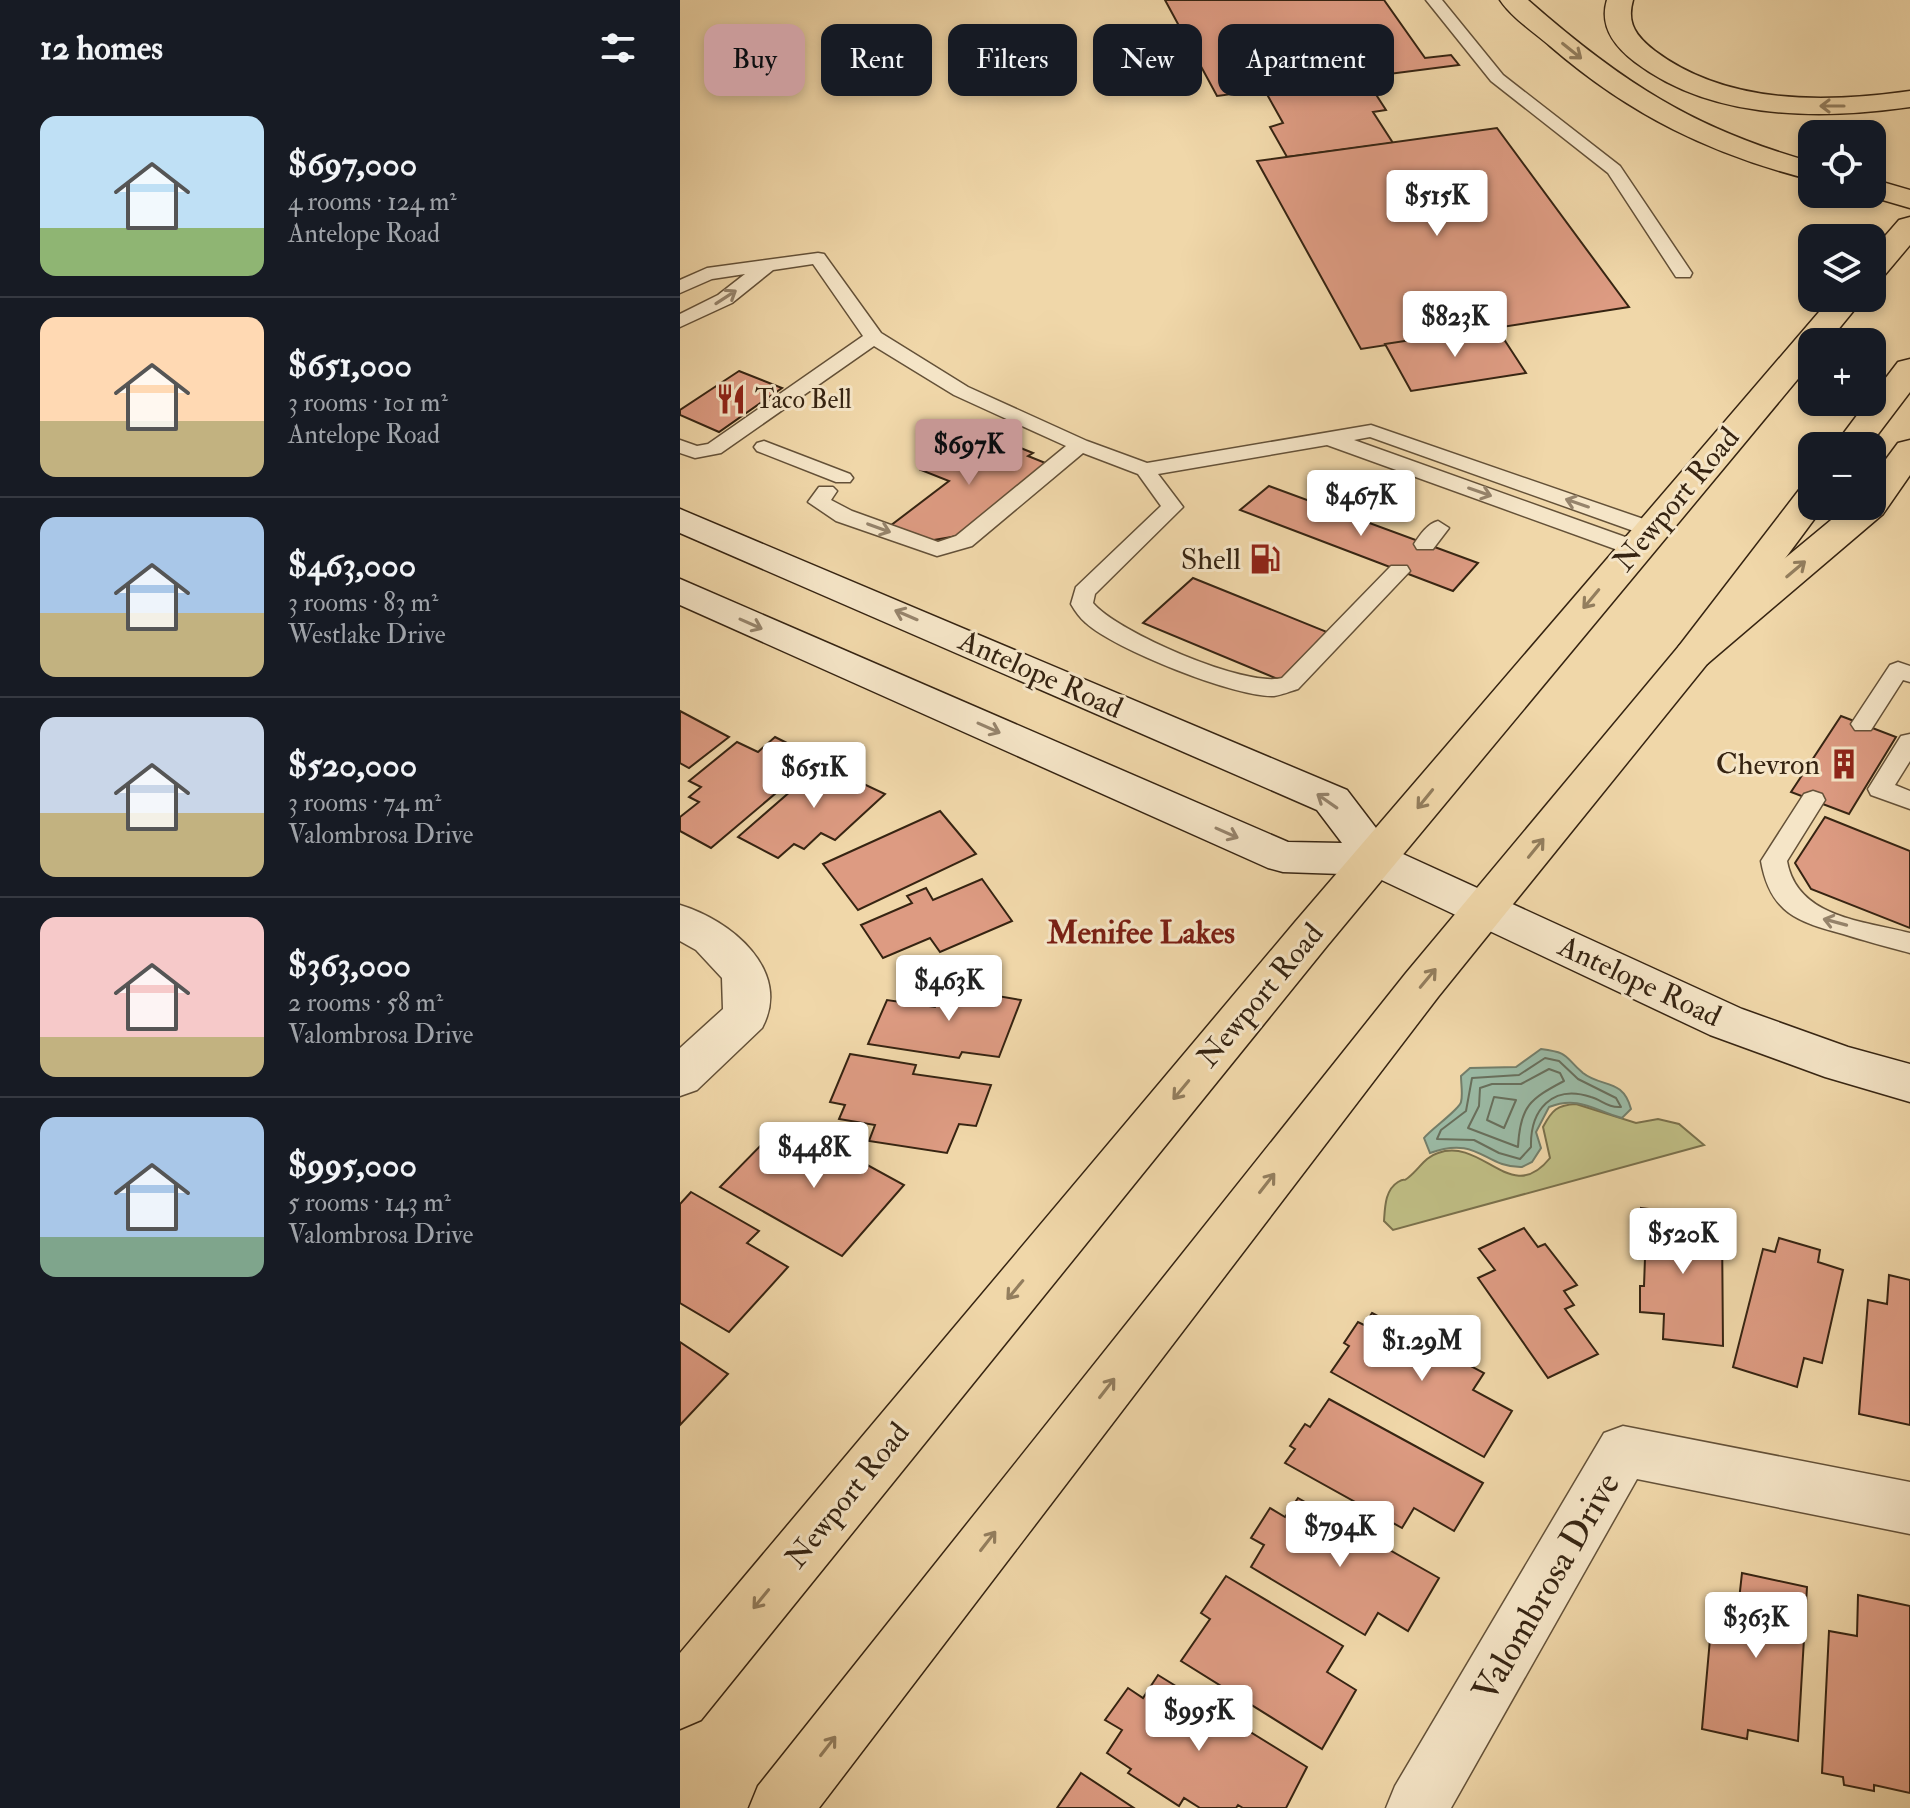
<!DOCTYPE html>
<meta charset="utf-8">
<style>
body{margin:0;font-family:"IM FELL Double Pica",serif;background:#20242c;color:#f1f3f6;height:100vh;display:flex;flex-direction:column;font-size:30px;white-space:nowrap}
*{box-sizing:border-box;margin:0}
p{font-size:26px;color:#9ea1a6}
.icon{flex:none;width:44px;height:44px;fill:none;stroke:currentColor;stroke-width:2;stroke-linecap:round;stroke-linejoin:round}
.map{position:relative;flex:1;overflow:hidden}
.side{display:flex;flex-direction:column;background:#171b24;width:680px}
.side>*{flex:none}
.top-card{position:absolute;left:24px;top:24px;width:760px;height:72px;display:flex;gap:16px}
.buttons{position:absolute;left:1118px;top:120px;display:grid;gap:16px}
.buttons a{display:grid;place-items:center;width:88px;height:88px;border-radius:16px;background:#171b24;box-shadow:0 4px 12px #0003;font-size:40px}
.price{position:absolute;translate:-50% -68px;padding:0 18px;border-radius:8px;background:#fff;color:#222;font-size:26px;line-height:52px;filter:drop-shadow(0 2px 4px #0008)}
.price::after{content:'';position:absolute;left:50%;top:48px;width:24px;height:18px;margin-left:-12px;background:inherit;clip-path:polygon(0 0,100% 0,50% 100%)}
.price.active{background:#c59692;color:#111}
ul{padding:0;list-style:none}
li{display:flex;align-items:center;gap:24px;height:200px;padding:0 40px}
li+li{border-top:2px solid #363941}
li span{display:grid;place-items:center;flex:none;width:224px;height:160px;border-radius:16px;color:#555}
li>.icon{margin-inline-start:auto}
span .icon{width:96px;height:96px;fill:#fffc;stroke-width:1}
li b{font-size:34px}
h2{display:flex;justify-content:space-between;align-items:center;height:96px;padding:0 40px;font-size:34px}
.tag{padding:0 28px;border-radius:16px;background:#171b24;box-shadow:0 4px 12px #0003;font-size:28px;line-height:72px}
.tag.active{background:#c59692;color:#111}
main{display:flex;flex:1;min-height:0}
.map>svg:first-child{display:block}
.green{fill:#bfbd84;stroke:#7a704b;stroke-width:2}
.water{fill:#9bbaa5;stroke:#737e6a;stroke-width:2}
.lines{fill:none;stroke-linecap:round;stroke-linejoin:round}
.shore{stroke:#686f5c;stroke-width:2}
.building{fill:#dd9b82;stroke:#362412;stroke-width:2}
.lane-casing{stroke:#645138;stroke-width:3}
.street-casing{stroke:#645138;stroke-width:3}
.secondary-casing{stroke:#362412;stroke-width:3}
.primary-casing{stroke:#362412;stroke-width:3}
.highway-casing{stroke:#362412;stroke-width:3}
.lane{fill:#f5e5c7;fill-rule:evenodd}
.street{fill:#f5e5c7;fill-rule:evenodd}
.secondary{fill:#f5e5c7;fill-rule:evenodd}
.primary{fill:#f0d7a9;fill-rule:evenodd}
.highway{fill:#f0d7a9;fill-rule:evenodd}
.oneway{stroke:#937e5e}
.oneway2{stroke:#96846c}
.labels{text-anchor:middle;stroke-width:6;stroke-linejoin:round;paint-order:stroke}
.far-poi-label{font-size:26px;fill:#362412;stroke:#f5e5c7;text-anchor:start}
.street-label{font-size:30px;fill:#362412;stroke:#f5e5c7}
.poi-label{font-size:30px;fill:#362412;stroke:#f5e5c7;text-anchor:end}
.neighbourhood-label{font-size:32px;font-weight:bold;fill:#7a1f14;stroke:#f5e5c7}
.near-street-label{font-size:36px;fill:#362412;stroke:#f5e5c7}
</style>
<main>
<section class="side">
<h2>12 homes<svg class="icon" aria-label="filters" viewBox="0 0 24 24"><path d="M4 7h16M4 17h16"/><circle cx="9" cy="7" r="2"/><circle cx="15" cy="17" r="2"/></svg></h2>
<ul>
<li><span style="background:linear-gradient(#bfe0f5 70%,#8fb573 0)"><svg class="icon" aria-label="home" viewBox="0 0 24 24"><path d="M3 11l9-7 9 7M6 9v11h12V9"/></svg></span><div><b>$697,000</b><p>4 rooms · 124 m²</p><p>Antelope Road</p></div></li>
<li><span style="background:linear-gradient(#ffd9b3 65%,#c2b280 0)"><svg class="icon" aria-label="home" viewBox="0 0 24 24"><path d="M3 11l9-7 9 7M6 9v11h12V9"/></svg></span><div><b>$651,000</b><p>3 rooms · 101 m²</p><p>Antelope Road</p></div></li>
<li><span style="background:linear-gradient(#a9c7e8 60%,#c2b280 0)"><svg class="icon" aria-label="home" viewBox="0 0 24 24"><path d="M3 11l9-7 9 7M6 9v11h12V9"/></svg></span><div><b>$463,000</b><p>3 rooms · 83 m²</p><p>Westlake Drive</p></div></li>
<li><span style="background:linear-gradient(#c9d6e8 60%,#c2b280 0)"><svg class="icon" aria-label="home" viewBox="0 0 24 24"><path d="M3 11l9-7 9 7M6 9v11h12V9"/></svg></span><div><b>$520,000</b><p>3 rooms · 74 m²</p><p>Valombrosa Drive</p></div></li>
<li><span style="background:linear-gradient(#f6c9c9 75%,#c2b280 0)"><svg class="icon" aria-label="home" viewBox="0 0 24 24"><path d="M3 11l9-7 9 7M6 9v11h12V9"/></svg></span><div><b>$363,000</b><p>2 rooms · 58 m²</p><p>Valombrosa Drive</p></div></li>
<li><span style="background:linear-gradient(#a9c7e8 75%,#7fa58c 0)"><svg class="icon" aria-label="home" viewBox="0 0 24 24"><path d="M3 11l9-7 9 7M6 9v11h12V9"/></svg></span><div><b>$995,000</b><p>5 rooms · 143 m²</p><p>Valombrosa Drive</p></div></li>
</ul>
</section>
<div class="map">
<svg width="1230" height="1808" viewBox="0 0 1230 1808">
<rect width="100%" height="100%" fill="#f0d7a9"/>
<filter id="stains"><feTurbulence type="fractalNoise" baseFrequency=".0025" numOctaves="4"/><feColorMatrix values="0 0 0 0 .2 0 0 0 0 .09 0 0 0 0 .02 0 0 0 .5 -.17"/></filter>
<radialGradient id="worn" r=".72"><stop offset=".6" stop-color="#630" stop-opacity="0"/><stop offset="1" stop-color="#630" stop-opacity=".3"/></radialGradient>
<path class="green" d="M 896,1104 L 956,1123 L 978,1119 L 999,1124 L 1024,1145 L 713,1230 L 704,1221 C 705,1207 705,1190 718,1182 C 727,1177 722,1183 729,1177 C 740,1168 745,1157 758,1153 C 803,1137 831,1207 870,1158 L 863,1127 C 872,1110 877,1105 896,1104 Z"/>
<path class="water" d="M 861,1049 C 891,1053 883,1056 903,1073 C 922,1088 943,1078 951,1109 L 942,1118 C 915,1111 899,1095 869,1107 L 856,1132 L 861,1148 L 852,1162 L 842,1167 C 804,1168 799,1135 750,1153 L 744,1138 C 750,1130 780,1109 781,1102 C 783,1095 781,1084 781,1076 L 790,1068 L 836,1067 Z"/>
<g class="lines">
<g class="shore">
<path d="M 865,1058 L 879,1061 L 898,1079 L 936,1098 L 941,1107 C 928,1108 922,1100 911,1097 C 872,1084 850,1110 851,1147 L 840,1159 L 819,1153 L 794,1140 L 757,1139 L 761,1130 L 786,1111 L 792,1078 L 839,1075 Z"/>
<path d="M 869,1069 L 880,1073 L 884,1081 C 850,1099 840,1106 838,1147 L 788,1128 L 799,1106 L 800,1088 L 812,1084 L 841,1084 Z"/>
<path d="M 814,1097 L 836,1100 L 824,1128 L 807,1120 Z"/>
</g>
</g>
<g class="building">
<path d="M 485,0 L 704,0 L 745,58 L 771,55 L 779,65 L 537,96 Z"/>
<path d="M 684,76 L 706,110 L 693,112 L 713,143 L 607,157 L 590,127 L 603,123 L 584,89 Z"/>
<path d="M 817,128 L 949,307 L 681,349 L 577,161 Z"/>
<path d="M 816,327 L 846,373 L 731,391 L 705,344 Z"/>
<path d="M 59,371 L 102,388 L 39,432 L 0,415 L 0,410 Z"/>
<path d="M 287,433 L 323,447 L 328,443 L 353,453 L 348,456 L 368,464 L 283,535 L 248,541 L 210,526 L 269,481 L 241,470 Z"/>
<path d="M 589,486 L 798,563 L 773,591 L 560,510 Z"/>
<path d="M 513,578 L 647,632 L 600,680 L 463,623 Z"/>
<path d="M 0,711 L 49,737 L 9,768 L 0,763 Z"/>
<path d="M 1161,716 L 1216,737 L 1169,814 L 1111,792 Z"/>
<path d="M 95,737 L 131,755 L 122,763 L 128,766 L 31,848 L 0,831 L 0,817 L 19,802 L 9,797 L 21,787 L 9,781 L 57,742 L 78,752 Z"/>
<path d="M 150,757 L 181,772 L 173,779 L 205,794 L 155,840 L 141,833 L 124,849 L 114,844 L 98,858 L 58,837 Z"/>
<path d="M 260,811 L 296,854 L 178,910 L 143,864 Z"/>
<path d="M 1145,817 L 1230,851 L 1230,928 L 1131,889 L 1115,863 Z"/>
<path d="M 302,879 L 332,921 L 260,952 L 250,938 L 203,958 L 181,925 L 232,903 L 227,896 L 246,888 L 253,900 Z"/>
<path d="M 265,981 L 309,987 L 306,994 L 341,1000 L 319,1057 L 282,1052 L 279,1058 L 188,1044 L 207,1000 L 255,1007 Z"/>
<path d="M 170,1054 L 236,1065 L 233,1074 L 311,1085 L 296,1126 L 279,1124 L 267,1153 L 189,1141 L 195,1125 L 159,1119 L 165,1105 L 150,1102 Z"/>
<path d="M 127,1132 L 224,1185 L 162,1256 L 40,1187 L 90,1136 L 112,1148 Z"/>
<path d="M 11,1192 L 79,1231 L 67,1243 L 108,1267 L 49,1332 L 0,1303 L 0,1204 Z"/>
<path d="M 961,1208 L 1000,1213 L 1001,1221 L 1042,1225 L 1043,1346 L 983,1339 L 984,1314 L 960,1312 L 960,1286 L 964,1286 L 965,1258 L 960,1257 Z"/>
<path d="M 844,1228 L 858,1247 L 865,1244 L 897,1285 L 884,1291 L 894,1305 L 885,1309 L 918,1354 L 868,1378 L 798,1278 L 815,1270 L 799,1249 Z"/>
<path d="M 1099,1238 L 1140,1250 L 1138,1262 L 1163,1270 L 1142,1363 L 1124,1358 L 1117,1387 L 1053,1367 L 1083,1249 L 1095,1252 Z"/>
<path d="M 1209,1275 L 1230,1280 L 1230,1425 L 1179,1414 L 1188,1300 L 1207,1304 Z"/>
<path d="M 692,1313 L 804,1373 L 793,1390 L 832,1411 L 804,1457 L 651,1372 L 669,1346 L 664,1343 L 678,1322 L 684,1325 Z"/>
<path d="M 0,1342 L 48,1374 L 0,1425 Z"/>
<path d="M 649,1399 L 803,1483 L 774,1531 L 734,1508 L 722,1528 L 605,1463 L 615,1449 L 610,1446 L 625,1424 L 630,1427 Z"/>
<path d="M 618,1498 L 759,1578 L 728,1631 L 698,1613 L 685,1635 L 571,1567 L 584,1545 L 571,1538 L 590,1508 L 605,1517 Z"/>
<path d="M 1062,1573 L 1127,1587 L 1118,1741 L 1068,1730 L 1067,1739 L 1022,1729 L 1034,1594 L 1059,1600 Z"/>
<path d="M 546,1576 L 663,1646 L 647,1672 L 676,1690 L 642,1749 L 501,1661 L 530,1619 L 521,1613 Z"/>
<path d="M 1178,1595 L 1230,1606 L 1230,1793 L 1194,1785 L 1194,1791 L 1164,1785 L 1163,1777 L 1142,1773 L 1149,1631 L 1177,1636 Z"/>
<path d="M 478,1675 L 627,1767 L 606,1808 L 563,1808 L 558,1805 L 556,1808 L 520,1808 L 504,1798 L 499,1806 L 448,1773 L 451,1769 L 427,1753 L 442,1730 L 425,1720 L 448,1688 L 463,1698 Z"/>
<path d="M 401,1773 L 454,1808 L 377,1808 Z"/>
</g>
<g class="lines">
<g class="lane-casing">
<g id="lane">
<path d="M 746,0 L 762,0 L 823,75 L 940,166 L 1012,273 L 1010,277 L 996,277 L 928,173 L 811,81 Z"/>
<path d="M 138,253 L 144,254 L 201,333 L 288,387 L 407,441 L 467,463 L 691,425 L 978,524 L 981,529 L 978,534 L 962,534 L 690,437 L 674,440 L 962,543 L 965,548 L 954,555 L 946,553 L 647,445 L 478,474 L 503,507 L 415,594 L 413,603 C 437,632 566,688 602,678 L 711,566 L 727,566 L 730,571 L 618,689 C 611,691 602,695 594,696 C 557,698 434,649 406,623 C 400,618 395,611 391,604 L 396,587 L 481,506 L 458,474 L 403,453 L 292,546 L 257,556 L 156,521 L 128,502 L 139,487 L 153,487 L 157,491 L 151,500 L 172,511 L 258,542 L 276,536 L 386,446 L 274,395 L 194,346 L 41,453 L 15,458 L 0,453 L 0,440 L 17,446 L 28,444 L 183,336 L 133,264 L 93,270 L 52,303 L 0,327 L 0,314 L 38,295 L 65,274 L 32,279 L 0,293 L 0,280 L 27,268 Z"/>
<path d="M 84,441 L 170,474 L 173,478 L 170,482 L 156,482 L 77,451 L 74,447 L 77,443 Z"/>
<path d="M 758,521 L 769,528 L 753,549 L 737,549 L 734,544 C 740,535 747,524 758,521 Z"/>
<path d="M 1218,662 L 1230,666 L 1230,682 L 1223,680 L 1191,730 L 1175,730 L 1171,724 L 1175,718 L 1210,665 Z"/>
<path d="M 1230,734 L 1230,761 L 1215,785 L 1230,791 L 1230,809 L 1191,795 L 1188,789 L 1221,736 Z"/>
<path d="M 1133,791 L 1142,794 L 1145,800 L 1107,861 C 1117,918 1184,921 1230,933 L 1230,953 C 1208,947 1185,941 1163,934 C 1118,922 1090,913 1081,861 L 1124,794 Z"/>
</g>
</g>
<g class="street-casing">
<g id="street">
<path d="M 0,905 C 50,920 113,970 82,1028 L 17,1090 L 0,1096 L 0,1048 L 43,1009 L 42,978 L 16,950 L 0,941 Z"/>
<path d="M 943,1426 L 1230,1482 L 1230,1534 L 957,1479 L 771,1808 L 706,1808 L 715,1786 L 924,1433 Z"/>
</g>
</g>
<g class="secondary-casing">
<path id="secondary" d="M 0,509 L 667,790 L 712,849 L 1062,1009 L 1168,1047 L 1230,1064 L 1230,1102 L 1145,1077 L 1030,1035 L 691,875 L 603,872 L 588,868 L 0,605 L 0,579 L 608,842 L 662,843 L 637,810 L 0,533 Z"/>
</g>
<g class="primary-casing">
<g id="primary">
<path d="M 1230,217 L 1230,245 L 1203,277 L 1192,279 L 1192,251 L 1219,220 Z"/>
<path d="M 1151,298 L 1184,298 L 1148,342 L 1132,342 L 1132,362 L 647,946 L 21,1720 L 0,1729 L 0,1653 L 615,922 Z"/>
<path d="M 1230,359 L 1230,392 L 1189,446 L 1154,446 L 1187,402 L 1192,402 L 1192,396 L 1218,362 Z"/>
<path d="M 1132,487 L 1132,506 L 1144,506 L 1027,664 L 758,997 L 139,1808 L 69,1808 L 78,1786 L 726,973 L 999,646 L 1119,490 Z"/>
</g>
</g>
<g class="highway-casing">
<g id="highway">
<path d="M 820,0 L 848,0 C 940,81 1013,129 1132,162 L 1132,180 C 1030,154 950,115 870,46 C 854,32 832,18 820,0 Z"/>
<path d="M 927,0 L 953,0 C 946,24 957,37 975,51 C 1047,105 1145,103 1230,91 L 1230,107 C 1139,120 1031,120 955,62 C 934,46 919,26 927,0 Z"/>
<path d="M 1192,179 L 1230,190 L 1230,208 L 1182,194 L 1192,194 Z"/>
<path d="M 1230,440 L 1230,475 L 1203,514 L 1027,664 L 1013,668 L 999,664 L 994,655 L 999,646 L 1168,506 L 1192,506 L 1192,478 L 1218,443 Z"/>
</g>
</g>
<use href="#lane" class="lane"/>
<use href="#street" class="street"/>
<use href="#secondary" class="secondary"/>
<use href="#primary" class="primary"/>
<use href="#highway" class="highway"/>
</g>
<defs><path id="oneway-shaft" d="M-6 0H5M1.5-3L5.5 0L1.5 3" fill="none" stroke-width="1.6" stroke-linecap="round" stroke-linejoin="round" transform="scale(2)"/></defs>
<g class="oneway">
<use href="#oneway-shaft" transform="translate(892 51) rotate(39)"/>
<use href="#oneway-shaft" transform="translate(1152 106) rotate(180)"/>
<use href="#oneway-shaft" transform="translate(1116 569) rotate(-40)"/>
<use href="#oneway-shaft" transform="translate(911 599) rotate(130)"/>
<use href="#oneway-shaft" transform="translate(745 799) rotate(129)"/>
<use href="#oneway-shaft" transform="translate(856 848) rotate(-51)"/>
<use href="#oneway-shaft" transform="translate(748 978) rotate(-50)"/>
<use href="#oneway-shaft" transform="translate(501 1090) rotate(130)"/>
<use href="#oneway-shaft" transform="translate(587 1183) rotate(-52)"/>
<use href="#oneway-shaft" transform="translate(335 1290) rotate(130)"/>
<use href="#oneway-shaft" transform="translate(427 1388) rotate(-52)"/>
<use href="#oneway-shaft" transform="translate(308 1541) rotate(-52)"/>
<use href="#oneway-shaft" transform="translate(81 1599) rotate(129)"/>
<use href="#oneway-shaft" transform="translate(148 1746) rotate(-52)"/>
</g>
<g class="oneway2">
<use href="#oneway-shaft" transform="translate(46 297) rotate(-33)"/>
<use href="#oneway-shaft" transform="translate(800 492) rotate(19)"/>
<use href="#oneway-shaft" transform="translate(897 503) rotate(-161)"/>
<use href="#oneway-shaft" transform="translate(199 528) rotate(20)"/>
<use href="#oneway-shaft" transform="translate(226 615) rotate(-157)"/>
<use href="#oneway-shaft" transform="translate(71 624) rotate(24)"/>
<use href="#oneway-shaft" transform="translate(309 728) rotate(24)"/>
<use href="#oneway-shaft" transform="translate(647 801) rotate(-145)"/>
<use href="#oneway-shaft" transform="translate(547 833) rotate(24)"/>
<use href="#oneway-shaft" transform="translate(1155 922) rotate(-165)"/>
</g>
<defs>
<g id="restaurant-bare" transform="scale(2.4)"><path d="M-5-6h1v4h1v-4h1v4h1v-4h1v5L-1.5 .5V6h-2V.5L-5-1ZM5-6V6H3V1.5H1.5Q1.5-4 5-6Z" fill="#8f2418" stroke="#f5e5c7" stroke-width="2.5" paint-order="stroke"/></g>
<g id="fuel-bare" transform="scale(2.4)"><path d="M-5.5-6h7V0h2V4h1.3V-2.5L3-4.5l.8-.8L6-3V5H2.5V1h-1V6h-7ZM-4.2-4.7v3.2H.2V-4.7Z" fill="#8f2418" stroke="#f5e5c7" stroke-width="2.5" paint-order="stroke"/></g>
<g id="building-bare" transform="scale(2.4)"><path d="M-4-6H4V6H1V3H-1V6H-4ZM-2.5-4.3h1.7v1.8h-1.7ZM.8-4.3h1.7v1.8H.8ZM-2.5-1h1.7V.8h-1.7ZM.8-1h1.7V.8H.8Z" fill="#8f2418" stroke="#f5e5c7" stroke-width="2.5" paint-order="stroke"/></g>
</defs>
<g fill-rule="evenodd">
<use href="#restaurant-bare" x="51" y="399"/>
<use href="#fuel-bare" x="585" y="559"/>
<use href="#building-bare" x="1164" y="764"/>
</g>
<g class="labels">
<g class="far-poi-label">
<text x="75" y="408">Taco Bell</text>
</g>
<g class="street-label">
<text transform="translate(996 499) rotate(-50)" y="10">Newport Road</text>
<text transform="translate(361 674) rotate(24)" y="10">Antelope Road</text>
<text transform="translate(960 981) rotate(25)" y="10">Antelope Road</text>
<text transform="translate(580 995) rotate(-50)" y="10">Newport Road</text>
<text transform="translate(167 1495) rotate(-51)" y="10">Newport Road</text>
</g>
<g class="poi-label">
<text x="561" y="569">Shell</text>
<text x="1140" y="774">Chevron</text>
</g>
<g class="neighbourhood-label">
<text x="461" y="943">Menifee Lakes</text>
</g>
<g class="near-street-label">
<text transform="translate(865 1586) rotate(-60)" y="13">Valombrosa Drive</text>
</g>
</g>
<rect width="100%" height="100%" filter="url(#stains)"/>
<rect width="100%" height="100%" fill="url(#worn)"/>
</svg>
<div class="buttons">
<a><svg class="icon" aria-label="locate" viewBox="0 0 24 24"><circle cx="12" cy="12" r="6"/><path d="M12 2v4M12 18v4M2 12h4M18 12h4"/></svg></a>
<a><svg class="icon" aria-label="layers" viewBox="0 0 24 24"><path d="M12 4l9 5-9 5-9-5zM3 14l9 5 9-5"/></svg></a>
<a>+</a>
<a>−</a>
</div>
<b class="price" style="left:757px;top:238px">$515K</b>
<b class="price" style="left:775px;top:359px">$823K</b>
<b class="price active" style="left:289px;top:487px">$697K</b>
<b class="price" style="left:681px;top:538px">$467K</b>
<b class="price" style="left:134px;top:810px">$651K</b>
<b class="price" style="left:269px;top:1023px">$463K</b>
<b class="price" style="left:134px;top:1190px">$448K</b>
<b class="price" style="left:1003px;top:1276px">$520K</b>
<b class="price" style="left:742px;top:1383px">$1.29M</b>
<b class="price" style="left:660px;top:1569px">$794K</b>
<b class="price" style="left:1076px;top:1660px">$363K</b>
<b class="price" style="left:519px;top:1753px">$995K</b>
<div class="top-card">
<a class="tag active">Buy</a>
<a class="tag">Rent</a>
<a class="tag">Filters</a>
<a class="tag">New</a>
<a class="tag">Apartment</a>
</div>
</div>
</main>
